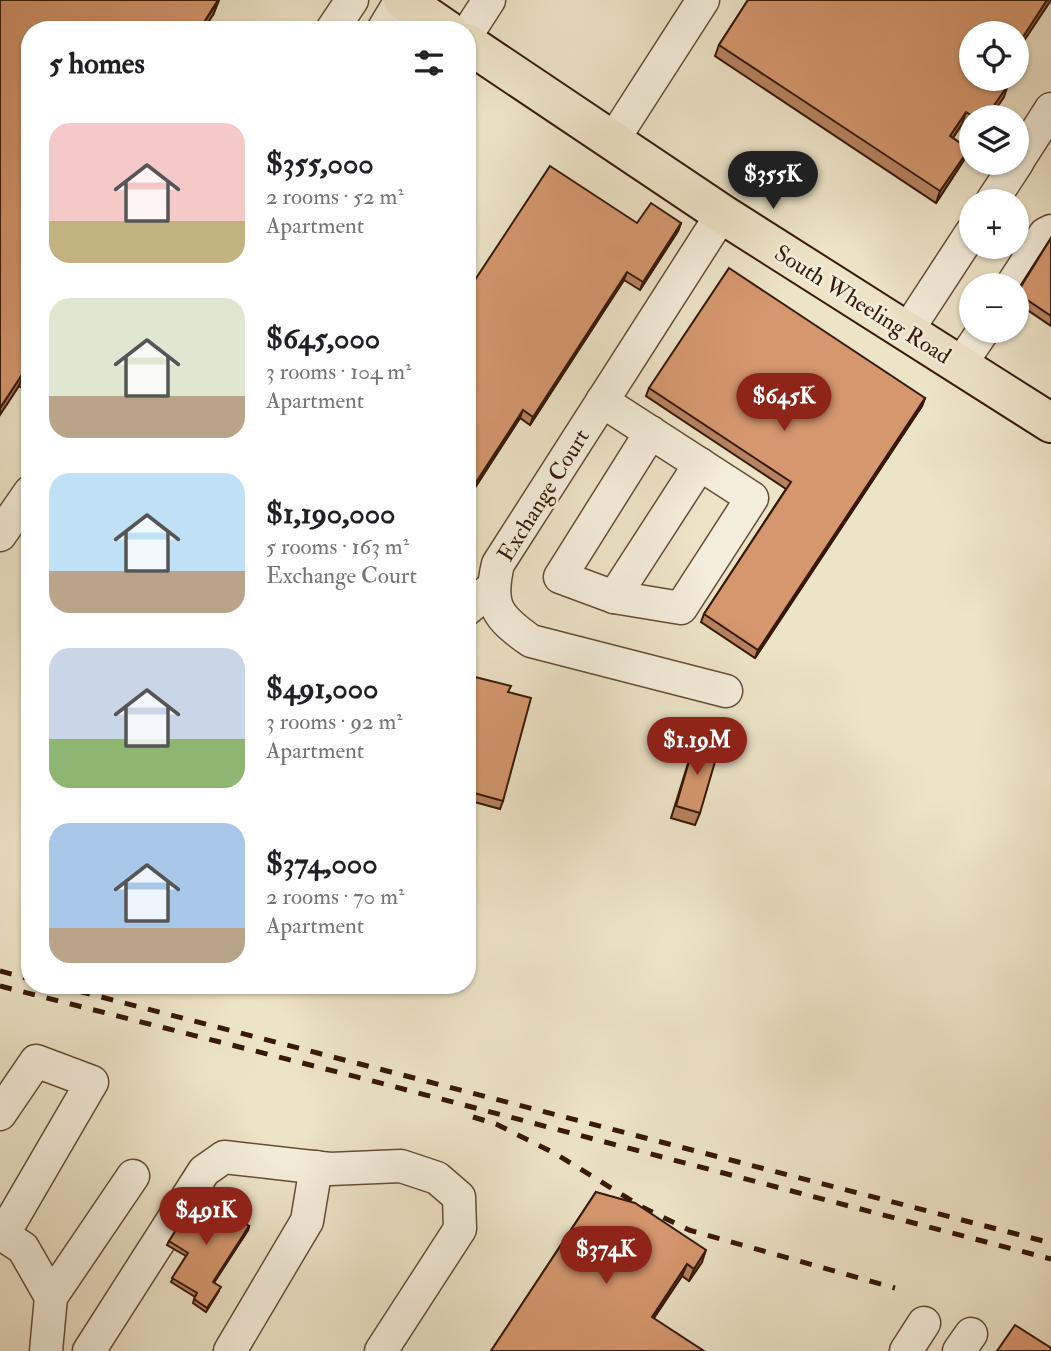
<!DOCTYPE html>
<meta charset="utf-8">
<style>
body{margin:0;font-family:"IM FELL Double Pica",serif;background:#f6f6f6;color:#202124;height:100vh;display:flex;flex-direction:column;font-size:26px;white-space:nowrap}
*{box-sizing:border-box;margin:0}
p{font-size:23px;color:#757577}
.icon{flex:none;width:38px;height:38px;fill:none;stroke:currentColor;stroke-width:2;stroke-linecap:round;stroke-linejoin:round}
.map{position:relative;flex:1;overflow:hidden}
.panel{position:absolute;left:21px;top:21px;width:455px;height:973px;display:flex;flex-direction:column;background:#fff;border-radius:28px;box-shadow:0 2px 5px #0004}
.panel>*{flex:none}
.fabs{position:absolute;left:959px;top:21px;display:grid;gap:14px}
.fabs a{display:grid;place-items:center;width:70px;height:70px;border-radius:50%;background:#fff;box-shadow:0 2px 5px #0004;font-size:35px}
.price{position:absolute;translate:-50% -60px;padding:0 16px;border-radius:24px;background:#8f2418;color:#fff;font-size:23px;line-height:46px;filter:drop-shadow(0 2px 4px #0008)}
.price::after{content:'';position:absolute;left:50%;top:42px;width:21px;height:16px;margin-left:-10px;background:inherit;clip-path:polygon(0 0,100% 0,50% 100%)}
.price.current{background:#222;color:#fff}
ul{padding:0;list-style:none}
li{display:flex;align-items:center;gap:21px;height:175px;padding:0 28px}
li span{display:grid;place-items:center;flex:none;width:196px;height:140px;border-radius:21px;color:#555}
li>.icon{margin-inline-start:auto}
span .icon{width:84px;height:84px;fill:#fffc;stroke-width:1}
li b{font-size:30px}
h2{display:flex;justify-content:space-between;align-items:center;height:84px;padding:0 28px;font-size:30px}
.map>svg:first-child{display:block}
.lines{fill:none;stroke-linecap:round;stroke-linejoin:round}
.minor-casing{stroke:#644c36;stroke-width:35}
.major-casing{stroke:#371906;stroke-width:42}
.minor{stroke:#f3eddb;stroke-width:32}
.major{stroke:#ede3c7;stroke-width:38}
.rail{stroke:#371906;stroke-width:5;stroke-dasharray:12 12;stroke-linecap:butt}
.wall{fill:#b7825e;stroke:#371906;stroke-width:2}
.shaded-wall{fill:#956a4c;stroke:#371906;stroke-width:2}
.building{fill:#d5976d;stroke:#371906;stroke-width:2}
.labels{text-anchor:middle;stroke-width:5;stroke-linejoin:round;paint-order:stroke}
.street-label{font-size:23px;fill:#371906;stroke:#f3eddb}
</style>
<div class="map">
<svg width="1051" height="1351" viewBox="0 0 1051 1351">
<rect width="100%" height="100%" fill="#ede3c7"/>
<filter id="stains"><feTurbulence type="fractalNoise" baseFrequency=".00286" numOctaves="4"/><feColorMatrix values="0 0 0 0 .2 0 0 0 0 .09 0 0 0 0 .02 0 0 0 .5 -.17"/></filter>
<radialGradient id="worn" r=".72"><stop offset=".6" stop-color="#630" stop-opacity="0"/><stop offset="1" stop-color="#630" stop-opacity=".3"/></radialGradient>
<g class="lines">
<g class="minor-casing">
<g id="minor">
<path d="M 332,30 L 352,0"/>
<path d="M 383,30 L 401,0"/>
<path d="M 467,34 L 489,0"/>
<path d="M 613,140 L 703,0"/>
<path d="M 1017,162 L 1051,109"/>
<path d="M 992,201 L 1017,163"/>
<path d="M 722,214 L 498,564 C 488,606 497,617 531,641 L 726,691"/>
<path d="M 1012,285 L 1045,234 L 1051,231"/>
<path d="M 907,331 L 971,233"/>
<path d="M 960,365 L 983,331"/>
<path d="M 602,401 C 652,433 702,466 752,498 L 681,608 L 614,597 L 560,577 L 651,432"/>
<path d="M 0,535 L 30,492"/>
<path d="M 614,597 L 700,464"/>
<path d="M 467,609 L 492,588"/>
<path d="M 0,1114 L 36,1061 L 92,1082 L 3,1235 L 23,1248 L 51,1297"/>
<path d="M 46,1351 L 51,1297 L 133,1176"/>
<path d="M 89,1351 L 204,1171 L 224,1157 L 330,1169 L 401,1166 L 437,1178 L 459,1197 L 460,1229 L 381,1351"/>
<path d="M 230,1351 L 307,1221 L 316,1167"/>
<path d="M 906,1351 L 924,1323"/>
<path d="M 959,1351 L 971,1334"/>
</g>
</g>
<g class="major-casing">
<g id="major">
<path d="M 403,0 L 447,30"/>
<path d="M 467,43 L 722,214 L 1051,423"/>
</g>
</g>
<use href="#minor" class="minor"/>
<use href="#major" class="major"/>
<g class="rail">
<path d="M 0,971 L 30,979"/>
<path d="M 55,985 L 1051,1243"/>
<path d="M 0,986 L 365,1079 L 1051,1259"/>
<path d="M 473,1117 L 496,1124 L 556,1154 L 642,1207 L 689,1230 L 895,1288"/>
</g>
</g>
<g class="wall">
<path d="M 0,0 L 219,0 L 213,15 L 30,30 L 30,393 L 19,386 Z"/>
<path d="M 748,0 L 1051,0 L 1017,51 L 971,33 L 1004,97 L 990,117 L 971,117 L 971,130 L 962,124 L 953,138 L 969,149 L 964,160 L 936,203 L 715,56 L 719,45 Z"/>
<path d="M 637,223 L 681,223 L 678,231 L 640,290 L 624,280 L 530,425 L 520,418 L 467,500 Z"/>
<path d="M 1051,238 L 1051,326 L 1017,303 L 1017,291 Z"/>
<path d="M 649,388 L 925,398 L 922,406 L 755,658 L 701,622 L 704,614 L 786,489 L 646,396 Z"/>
<path d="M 467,675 L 508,692 L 503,801 L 500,809 L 467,800 Z"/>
<path d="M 695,741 L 700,813 L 695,825 L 671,818 Z"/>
<path d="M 596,1192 L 702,1262 L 689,1281 L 682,1276 L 654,1318 L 491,1351 Z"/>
<path d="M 249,1226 L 248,1230 L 214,1282 L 219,1291 L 206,1312 L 193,1303 L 195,1297 L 171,1282 L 186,1256 L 167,1245 L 169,1241 Z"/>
</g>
<g class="shaded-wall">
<path d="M 219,0 L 213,15 L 203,30 L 199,30 Z"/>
<path d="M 1047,0 L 1051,0 L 1017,51 L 1017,46 Z"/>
<path d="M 1008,85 L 1004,97 L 990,117 L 986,117 Z"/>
<path d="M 966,112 L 962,124 L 946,148 L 950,136 Z"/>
<path d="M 969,149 L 964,160 L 936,203 L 940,191 Z"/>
<path d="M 681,223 L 678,231 L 640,290 L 643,282 Z"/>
<path d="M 627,272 L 624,280 L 530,425 L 533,417 Z"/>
<path d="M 25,370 L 19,386 L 0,415 L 0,408 Z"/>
<path d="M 925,398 L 922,406 L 755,658 L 758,650 Z"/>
<path d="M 523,410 L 520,418 L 467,500 L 467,496 Z"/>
<path d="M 249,1226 L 248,1230 L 212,1286 L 213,1282 Z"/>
<path d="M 706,1250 L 702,1262 L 689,1281 L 694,1269 Z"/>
<path d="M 687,1264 L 682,1276 L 647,1328 L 652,1317 Z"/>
</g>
<g class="building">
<path d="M 0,0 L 218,0 L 199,30 L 30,30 L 30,374 L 25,370 L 0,408 Z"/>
<path d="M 748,0 L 1047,0 L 1017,46 L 1017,33 L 971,33 L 971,79 L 999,79 L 1008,85 L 986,117 L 974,117 L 966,112 L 950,136 L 969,149 L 940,191 L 719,45 Z"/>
<path d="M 550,166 L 637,223 L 651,203 L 681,223 L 643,282 L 627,272 L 533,417 L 523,410 L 467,496 L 467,292 Z"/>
<path d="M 1051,238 L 1051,316 L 1017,293 Z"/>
<path d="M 729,268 L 925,398 L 758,650 L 704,614 L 791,482 L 649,388 Z"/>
<path d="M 467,675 L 511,686 L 508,692 L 531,698 L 503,801 L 467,791 Z"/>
<path d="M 695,741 L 719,748 L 700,813 L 676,806 Z"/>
<path d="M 596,1192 L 635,1203 L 706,1250 L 694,1269 L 687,1264 L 652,1317 L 704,1351 L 491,1351 Z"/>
<path d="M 199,1194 L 249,1226 L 213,1282 L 221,1287 L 207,1308 L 194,1299 L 197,1293 L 172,1278 L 188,1253 L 169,1241 Z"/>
<path d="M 1015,1325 L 1051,1348 L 1051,1351 L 997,1351 Z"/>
</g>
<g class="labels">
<g class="street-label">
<text transform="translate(863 304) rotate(32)" y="8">South Wheeling Road</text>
<text transform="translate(543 495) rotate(-58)" y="8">Exchange Court</text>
</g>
</g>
<rect width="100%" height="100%" filter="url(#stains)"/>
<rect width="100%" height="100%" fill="url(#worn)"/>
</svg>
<div class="fabs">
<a><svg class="icon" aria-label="locate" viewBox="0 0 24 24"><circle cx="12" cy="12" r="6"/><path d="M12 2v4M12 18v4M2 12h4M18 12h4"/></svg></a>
<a><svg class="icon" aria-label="layers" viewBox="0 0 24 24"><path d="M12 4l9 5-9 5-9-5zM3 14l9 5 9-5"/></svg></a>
<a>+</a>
<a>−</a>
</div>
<b class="price current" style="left:773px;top:211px">$355K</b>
<b class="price" style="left:784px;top:433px">$645K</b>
<b class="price" style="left:697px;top:777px">$1.19M</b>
<b class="price" style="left:206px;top:1247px">$491K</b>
<b class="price" style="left:606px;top:1286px">$374K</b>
<section class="panel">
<h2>5 homes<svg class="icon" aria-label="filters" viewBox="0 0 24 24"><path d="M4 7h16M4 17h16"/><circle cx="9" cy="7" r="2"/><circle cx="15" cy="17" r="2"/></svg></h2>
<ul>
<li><span style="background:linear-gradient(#f6c9c9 70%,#c2b280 0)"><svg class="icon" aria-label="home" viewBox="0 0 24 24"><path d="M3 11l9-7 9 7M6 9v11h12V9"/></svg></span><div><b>$355,000</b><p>2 rooms · 52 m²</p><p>Apartment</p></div></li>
<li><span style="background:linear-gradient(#dfe7d0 70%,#b9a48a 0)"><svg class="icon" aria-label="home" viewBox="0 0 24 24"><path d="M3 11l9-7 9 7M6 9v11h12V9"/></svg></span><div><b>$645,000</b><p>3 rooms · 104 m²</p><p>Apartment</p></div></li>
<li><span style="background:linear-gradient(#bfe0f5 70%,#b9a48a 0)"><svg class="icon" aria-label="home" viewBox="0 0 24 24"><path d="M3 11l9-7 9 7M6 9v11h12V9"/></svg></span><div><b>$1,190,000</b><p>5 rooms · 163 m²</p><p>Exchange Court</p></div></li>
<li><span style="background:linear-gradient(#c9d6e8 65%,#8fb573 0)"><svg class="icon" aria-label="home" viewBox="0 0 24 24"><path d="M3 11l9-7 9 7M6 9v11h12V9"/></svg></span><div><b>$491,000</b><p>3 rooms · 92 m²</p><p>Apartment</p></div></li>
<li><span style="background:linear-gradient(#a9c7e8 75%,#b9a48a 0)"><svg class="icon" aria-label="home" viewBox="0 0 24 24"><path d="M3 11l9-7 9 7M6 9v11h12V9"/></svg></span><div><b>$374,000</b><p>2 rooms · 70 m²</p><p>Apartment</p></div></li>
</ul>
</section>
</div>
